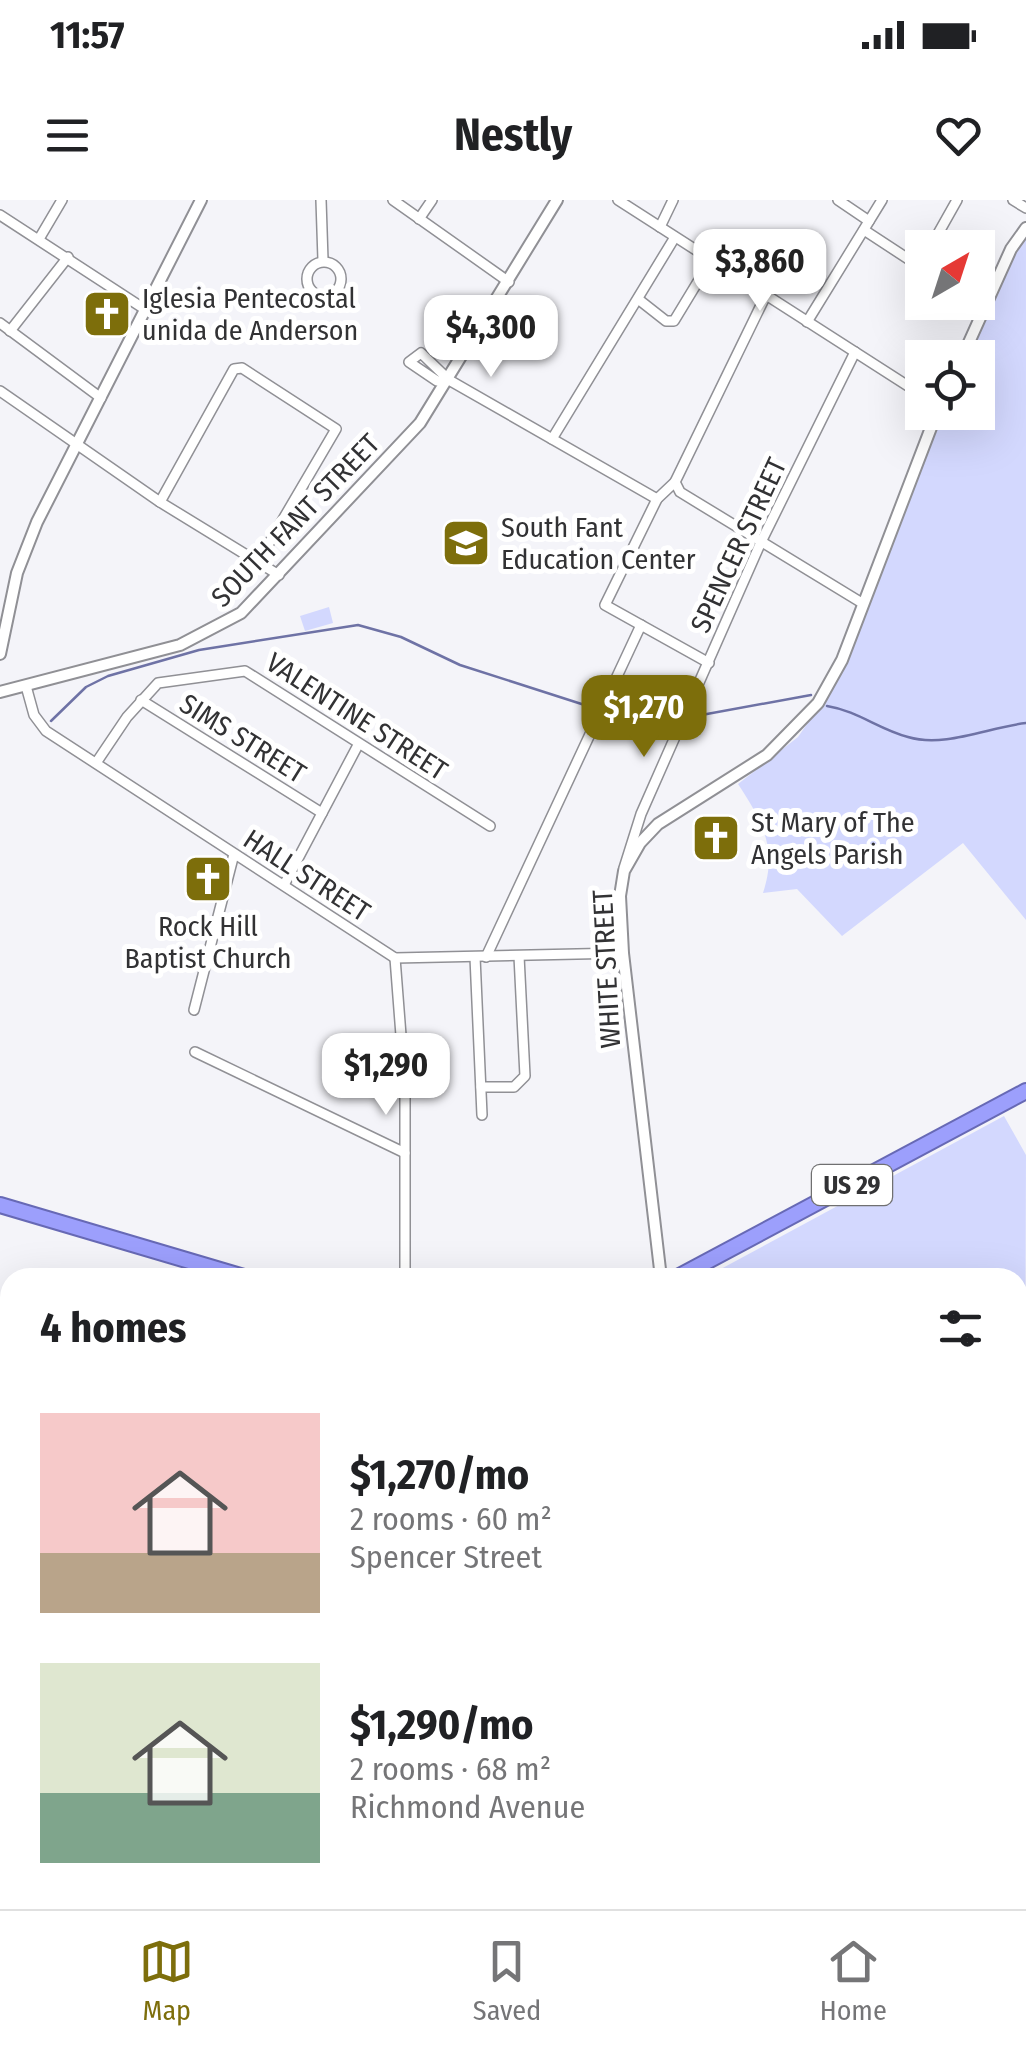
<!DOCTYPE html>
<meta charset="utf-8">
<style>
body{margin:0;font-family:"Fira Sans Condensed",sans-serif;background:#f2f2f2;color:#202124;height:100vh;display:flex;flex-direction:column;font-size:38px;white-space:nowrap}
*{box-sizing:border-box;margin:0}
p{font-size:32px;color:#757577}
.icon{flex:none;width:55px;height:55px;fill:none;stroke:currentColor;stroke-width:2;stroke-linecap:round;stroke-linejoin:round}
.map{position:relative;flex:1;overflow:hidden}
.drawer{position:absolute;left:0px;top:1068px;width:1028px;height:642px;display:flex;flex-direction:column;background:#fff;border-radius:30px 30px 0 0;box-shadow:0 10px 40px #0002}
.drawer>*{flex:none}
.needle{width:65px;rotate:39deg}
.tools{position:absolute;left:905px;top:30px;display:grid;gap:20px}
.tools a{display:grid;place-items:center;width:90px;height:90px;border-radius:0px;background:#fff;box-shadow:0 10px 40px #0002;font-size:50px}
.price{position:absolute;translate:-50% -85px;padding:0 22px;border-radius:20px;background:#fff;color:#222;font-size:32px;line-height:65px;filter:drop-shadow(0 2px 5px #0008)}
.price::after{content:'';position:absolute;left:50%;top:60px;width:30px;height:22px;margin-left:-15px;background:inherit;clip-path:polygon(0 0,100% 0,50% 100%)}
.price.current{background:#7d6e0b;color:#fff}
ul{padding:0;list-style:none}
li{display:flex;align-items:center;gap:30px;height:250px;padding:0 40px}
li span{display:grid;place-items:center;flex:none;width:280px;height:200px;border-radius:0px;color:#555}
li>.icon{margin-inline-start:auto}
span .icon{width:120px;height:120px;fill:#fffc;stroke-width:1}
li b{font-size:42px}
h2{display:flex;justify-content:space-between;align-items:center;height:120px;padding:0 40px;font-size:42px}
.status{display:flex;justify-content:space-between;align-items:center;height:70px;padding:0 50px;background:#fff;direction:ltr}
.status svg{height:28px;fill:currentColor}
header{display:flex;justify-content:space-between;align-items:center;height:130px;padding:0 40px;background:#fff;font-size:45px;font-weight:700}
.tabs{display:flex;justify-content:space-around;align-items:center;height:140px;border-top:2px solid #e0e0e0;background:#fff;font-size:28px;color:#757577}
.tabs a{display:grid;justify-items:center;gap:5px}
.tabs .current{color:#7d6e0b}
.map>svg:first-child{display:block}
.green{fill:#d3d8fe}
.water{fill:#888ed6;stroke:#6e72a5;stroke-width:2.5}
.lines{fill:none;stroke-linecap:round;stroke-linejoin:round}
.stream{stroke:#6e72a5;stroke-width:2.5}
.minor-casing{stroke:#909095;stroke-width:12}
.tertiary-casing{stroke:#909095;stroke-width:14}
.trunk-casing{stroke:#6769b5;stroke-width:18}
.minor{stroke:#fff;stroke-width:9}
.tertiary{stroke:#fff;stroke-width:10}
.trunk{stroke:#9c9ffc;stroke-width:14}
.labels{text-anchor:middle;stroke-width:10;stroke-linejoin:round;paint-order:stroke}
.shield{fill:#fff;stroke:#707071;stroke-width:2.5}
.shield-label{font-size:25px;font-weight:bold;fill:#323234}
.poi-label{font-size:28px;fill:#323234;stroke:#fff;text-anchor:start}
.street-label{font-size:28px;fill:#323234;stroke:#fff}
</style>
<div class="status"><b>11:57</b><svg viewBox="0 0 49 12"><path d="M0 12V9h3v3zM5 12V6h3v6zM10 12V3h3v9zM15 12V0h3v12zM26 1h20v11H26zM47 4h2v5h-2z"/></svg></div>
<header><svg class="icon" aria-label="menu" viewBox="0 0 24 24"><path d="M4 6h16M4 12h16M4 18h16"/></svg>Nestly<svg class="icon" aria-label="heart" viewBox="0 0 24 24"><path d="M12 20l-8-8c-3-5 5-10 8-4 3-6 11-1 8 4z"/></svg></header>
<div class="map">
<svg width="1026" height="1709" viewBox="0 0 1026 1709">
<rect width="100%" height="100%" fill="#f4f4f9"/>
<g class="green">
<path d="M 1026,32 L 1026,720 L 963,643 L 842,736 L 797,689 L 763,693 C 778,648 762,621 738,584 L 798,537 L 836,482 L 907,291 L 942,213 L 978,212 L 978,158 L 967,157 Z"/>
<path d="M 329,407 L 333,423 L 305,431 L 300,416 Z"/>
<path d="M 1004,916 L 1026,955 L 1025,1223 L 1018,1226 L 1018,1078 L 706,1077 Z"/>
<path d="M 1018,1626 L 1026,1627 L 1026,1709 L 825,1709 L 826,1700 L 1018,1700 Z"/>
</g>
<path class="water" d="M 1026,1497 L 1026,1543 L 1018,1543 L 1018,1500 Z"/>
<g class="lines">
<g class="stream">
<path d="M 827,506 C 858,511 878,529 908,537 C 945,548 989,527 1026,523"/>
<path d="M 610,513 L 625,518 L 678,519"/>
<path d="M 696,516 L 811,495"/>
<path d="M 51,521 L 86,487 L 108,476 L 199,450 L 358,425 L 401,437 L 460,465 L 594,508"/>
<path d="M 0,1238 L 10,1243"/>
</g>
<g class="minor-casing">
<g id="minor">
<path d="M 321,0 L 323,60"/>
<path d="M 393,0 L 509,82"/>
<path d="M 618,0 L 922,195"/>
<path d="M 838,0 L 869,21"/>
<path d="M 1013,0 L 1026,8"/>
<path d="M 0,15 L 146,110"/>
<path d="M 419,19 L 432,0"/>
<path d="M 660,27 L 673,0"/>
<path d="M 864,30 L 922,68"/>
<path d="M 39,39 L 62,0"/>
<path d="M 930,48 L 957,0"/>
<circle cx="324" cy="79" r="17"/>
<path d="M 766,95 L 675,282 L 680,292 L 862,403"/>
<path d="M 638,99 L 666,121 L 674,121 L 711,60"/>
<path d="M 807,122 L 882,0"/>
<path d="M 0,123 L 101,198"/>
<path d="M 10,131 L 68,57"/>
<path d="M 449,180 L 437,181 L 409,162 L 421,153 L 449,180 L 657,299"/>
<path d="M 0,191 L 160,302 L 279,375"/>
<path d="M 552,239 L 675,37"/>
<path d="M 675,282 L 657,299 L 605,405 L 709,463"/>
<path d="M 160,302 L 234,169 L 242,168 L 336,229 L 258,362"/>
<path d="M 26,486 L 34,515 L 46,531 L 395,758 L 623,753"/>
<path d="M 141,500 L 322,613"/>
<path d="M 96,563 L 127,517 L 158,483 L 245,471 L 490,626"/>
<path d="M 624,668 L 641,614 L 761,342 L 855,152"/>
<path d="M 284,685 L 358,545"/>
<path d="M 475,757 L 482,915"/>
<path d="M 486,757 L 641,425"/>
<path d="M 395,758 L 405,887 L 405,1078"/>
<path d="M 194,810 L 234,654"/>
<path d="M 195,852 L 405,953"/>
<path d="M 481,887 L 514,887 L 525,876 L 519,756"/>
<path d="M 0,1136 L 10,1139"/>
<path d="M 0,1198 L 10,1194"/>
<path d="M 0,1318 L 10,1316"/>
<path d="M 0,1386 L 10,1388"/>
<path d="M 0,1440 L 10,1442"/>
<path d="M 0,1548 L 10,1549"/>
<path d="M 10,1588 L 10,1679"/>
<path d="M 14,1700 L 17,1709"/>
<path d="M 143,1700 L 147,1709"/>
<path d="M 271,1700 L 274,1709"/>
</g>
</g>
<g class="tertiary-casing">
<g id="tertiary">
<path d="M 962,158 L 1011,49 L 1026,28"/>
<path d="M 0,454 L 17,373 L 37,322 L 201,0"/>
<path d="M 0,492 L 180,445 L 241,413 L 420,223 L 557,0"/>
<path d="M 661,1078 L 623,753 L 620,696 L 624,671 L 640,643 L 658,624 L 767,555 L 818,503 L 842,460 L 937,212"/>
<path d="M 829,1709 L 830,1700"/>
</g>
</g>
<g class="trunk-casing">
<g id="trunk">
<path d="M 0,1005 L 247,1078"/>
<path d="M 676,1078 L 1026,891"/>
</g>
</g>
<use href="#minor" class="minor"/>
<use href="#tertiary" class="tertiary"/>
<use href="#trunk" class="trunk"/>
</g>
<defs>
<g id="church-square" transform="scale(2.5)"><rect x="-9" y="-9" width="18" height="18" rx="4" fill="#7d6e0b" stroke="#fff"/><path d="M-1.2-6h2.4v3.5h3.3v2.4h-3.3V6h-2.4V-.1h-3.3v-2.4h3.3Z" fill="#fff"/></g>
<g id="school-square" transform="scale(2.5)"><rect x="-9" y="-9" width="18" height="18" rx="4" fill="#7d6e0b" stroke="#fff"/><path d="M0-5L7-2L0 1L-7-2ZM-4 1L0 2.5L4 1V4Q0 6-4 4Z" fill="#fff"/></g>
</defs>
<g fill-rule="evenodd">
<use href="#church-square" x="107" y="114"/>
<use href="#school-square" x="466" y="343"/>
<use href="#church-square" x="716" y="638"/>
<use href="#church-square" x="208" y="679"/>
</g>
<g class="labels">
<rect class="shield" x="812" y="965" width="80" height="40" rx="8"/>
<g class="shield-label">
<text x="852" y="994">US 29</text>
</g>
<g class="poi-label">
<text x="142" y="108">Iglesia Pentecostal<tspan x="142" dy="32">unida de Anderson</tspan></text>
<text x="501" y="337">South Fant<tspan x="501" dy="32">Education Center</tspan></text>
<text x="751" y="632">St Mary of The<tspan x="751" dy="32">Angels Parish</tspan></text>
<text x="208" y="736" text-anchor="middle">Rock Hill<tspan x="208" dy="32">Baptist Church</tspan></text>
</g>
<g class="street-label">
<text transform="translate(295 320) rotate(-46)" y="10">SOUTH FANT STREET</text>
<text transform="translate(738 345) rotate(-65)" y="10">SPENCER STREET</text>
<text transform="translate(357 516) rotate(33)" y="10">VALENTINE STREET</text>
<text transform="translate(243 538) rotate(32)" y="10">SIMS STREET</text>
<text transform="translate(307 675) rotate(33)" y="10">HALL STREET</text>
<text transform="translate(606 769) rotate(-93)" y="10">WHITE STREET</text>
</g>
</g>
</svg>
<div class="tools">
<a><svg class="needle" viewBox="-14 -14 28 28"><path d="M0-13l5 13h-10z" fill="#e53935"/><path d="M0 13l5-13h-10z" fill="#757577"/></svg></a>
<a><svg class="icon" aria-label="locate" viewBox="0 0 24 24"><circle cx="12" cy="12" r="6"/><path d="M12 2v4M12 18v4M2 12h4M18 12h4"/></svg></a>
</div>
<b class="price" style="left:760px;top:114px">$3,860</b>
<b class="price" style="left:491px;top:180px">$4,300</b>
<b class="price current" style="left:644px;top:560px">$1,270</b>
<b class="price" style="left:386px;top:918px">$1,290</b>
<section class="drawer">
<h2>4 homes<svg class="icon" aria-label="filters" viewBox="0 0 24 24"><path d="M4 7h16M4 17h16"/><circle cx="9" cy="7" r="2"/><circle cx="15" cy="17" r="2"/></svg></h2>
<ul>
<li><span style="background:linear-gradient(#f6c9c9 70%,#b9a48a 0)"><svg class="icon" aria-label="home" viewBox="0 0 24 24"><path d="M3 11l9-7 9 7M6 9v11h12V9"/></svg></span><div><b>$1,270/mo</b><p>2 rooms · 60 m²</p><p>Spencer Street</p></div></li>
<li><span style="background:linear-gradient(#dfe7d0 65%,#7fa58c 0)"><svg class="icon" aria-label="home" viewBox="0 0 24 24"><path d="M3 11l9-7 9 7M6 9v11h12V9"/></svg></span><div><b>$1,290/mo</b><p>2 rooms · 68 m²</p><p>Richmond Avenue</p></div></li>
</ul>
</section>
</div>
<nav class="tabs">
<a class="current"><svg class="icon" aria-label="map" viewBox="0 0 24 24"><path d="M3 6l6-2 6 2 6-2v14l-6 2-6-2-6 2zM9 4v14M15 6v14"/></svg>Map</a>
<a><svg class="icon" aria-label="saved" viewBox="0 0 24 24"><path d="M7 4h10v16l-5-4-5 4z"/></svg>Saved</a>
<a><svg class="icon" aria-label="home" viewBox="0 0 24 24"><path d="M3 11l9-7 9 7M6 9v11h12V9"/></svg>Home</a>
</nav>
